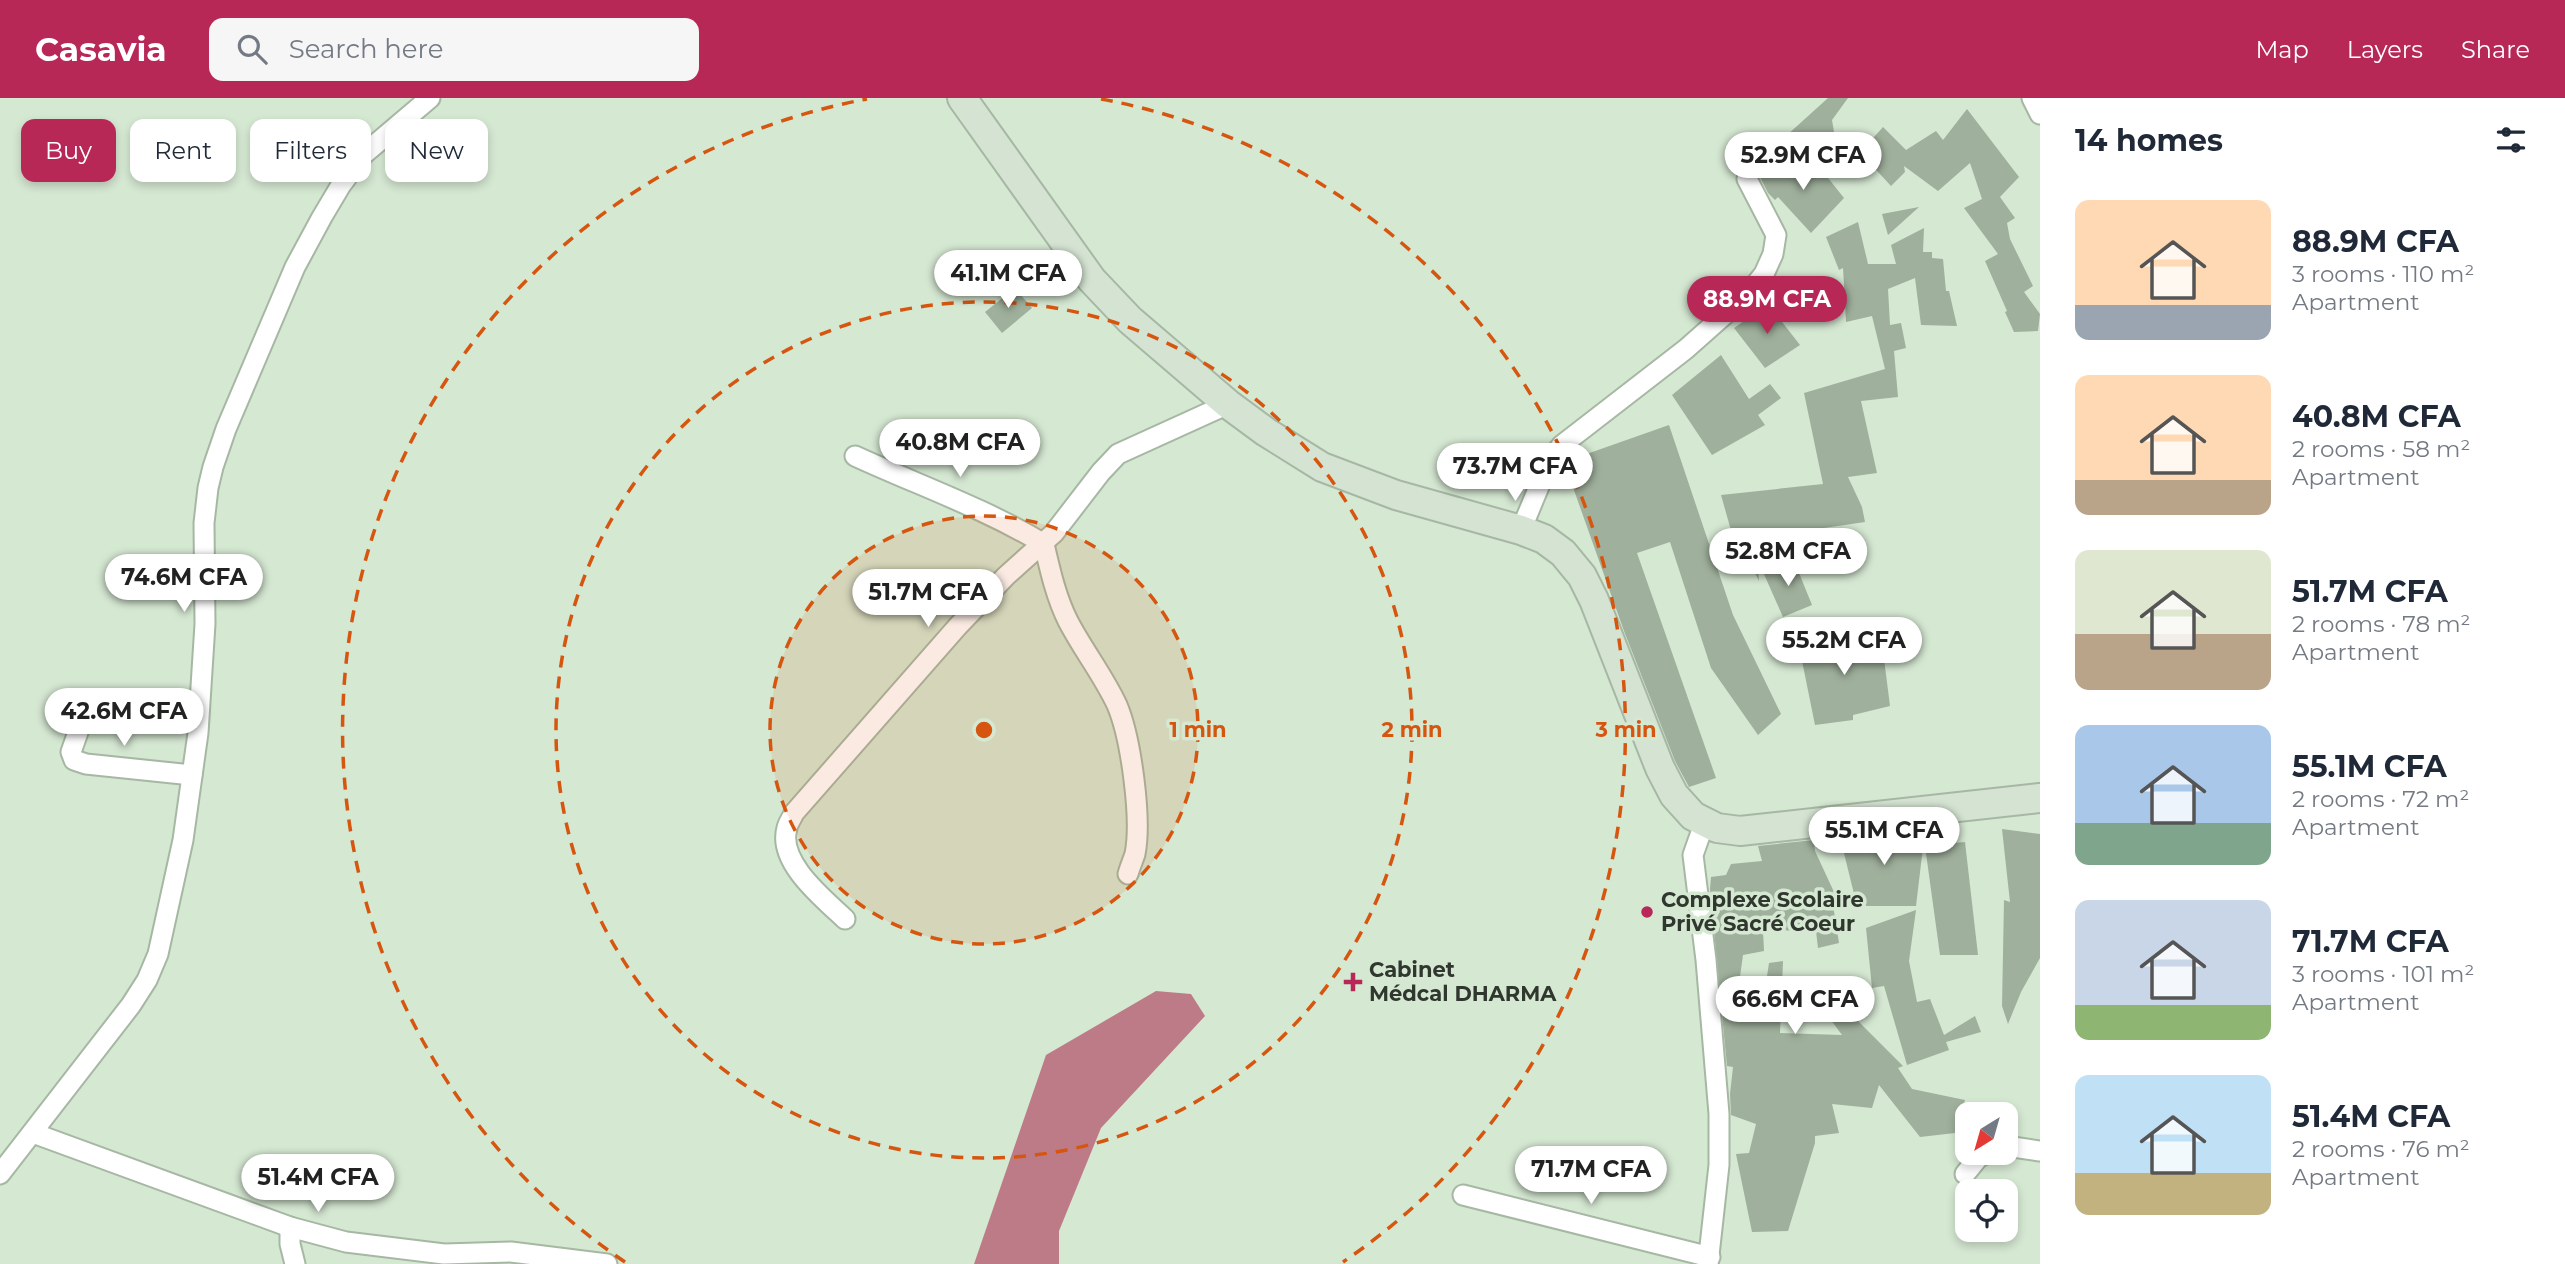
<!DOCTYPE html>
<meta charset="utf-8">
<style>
body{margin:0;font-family:Montserrat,sans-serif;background:#f6f6f7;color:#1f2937;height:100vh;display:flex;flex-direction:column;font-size:26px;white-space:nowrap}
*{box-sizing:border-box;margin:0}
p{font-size:23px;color:#747a83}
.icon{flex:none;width:38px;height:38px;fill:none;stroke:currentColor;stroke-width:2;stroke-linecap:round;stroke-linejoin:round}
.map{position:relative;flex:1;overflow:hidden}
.sheet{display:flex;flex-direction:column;background:#fff;width:525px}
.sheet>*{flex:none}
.guide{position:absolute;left:21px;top:21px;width:665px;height:63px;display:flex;gap:14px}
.needle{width:46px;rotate:217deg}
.fabs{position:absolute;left:1955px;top:1004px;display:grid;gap:14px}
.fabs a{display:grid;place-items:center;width:63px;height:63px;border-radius:14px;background:#fff;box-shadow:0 4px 10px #0003;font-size:35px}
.price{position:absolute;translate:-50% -60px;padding:0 16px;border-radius:24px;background:#fff;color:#222;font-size:23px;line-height:46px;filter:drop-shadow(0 2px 4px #0008)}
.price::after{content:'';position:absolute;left:50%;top:42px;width:21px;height:16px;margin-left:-10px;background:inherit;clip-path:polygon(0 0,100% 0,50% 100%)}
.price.on{background:#b72857;color:#fff}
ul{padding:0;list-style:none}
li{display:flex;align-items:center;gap:21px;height:175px;padding:0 35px}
li span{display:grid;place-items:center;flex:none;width:196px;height:140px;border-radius:14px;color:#555}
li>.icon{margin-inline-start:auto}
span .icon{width:84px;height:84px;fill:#fffc;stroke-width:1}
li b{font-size:30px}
h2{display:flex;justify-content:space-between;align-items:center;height:84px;padding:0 35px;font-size:30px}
.chip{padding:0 24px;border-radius:14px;background:#fff;box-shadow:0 4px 10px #0003;font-size:24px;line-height:63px}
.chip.on{background:#b72857;color:#fff}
header{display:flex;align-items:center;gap:42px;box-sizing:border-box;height:98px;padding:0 35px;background:#b72857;color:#fff}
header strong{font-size:33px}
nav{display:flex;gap:38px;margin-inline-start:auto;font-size:24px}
.search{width:490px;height:63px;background:#f6f6f7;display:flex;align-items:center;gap:18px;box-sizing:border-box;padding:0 24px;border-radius:14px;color:#747a83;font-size:26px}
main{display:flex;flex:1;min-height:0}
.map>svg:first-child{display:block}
.water{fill:#bd7b88}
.building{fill:#9fb09c}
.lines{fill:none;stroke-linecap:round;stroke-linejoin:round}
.street-casing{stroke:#a6b8a3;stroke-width:23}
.secondary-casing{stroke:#a6b8a3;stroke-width:32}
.street{stroke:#fff;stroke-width:19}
.secondary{stroke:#d4e3d2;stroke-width:28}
.ring{fill:none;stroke:#d65610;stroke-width:3.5;stroke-dasharray:12 9}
.poi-dot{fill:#b72857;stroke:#d5e8d2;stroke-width:2.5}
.labels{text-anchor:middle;stroke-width:7;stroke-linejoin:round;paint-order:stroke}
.poi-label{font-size:21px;font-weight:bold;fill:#30372f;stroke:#d5e8d2;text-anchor:start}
.centre{fill:#d65610;stroke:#d5e8d2;stroke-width:3.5}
.ring-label{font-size:21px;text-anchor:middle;font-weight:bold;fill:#d65610;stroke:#d5e8d2;stroke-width:7;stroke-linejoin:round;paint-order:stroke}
</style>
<header>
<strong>Casavia</strong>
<div class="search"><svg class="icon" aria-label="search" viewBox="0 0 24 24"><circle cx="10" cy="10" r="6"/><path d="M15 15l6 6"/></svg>Search here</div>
<nav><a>Map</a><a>Layers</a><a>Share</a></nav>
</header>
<main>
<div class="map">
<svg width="2040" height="1166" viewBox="0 0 2040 1166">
<rect width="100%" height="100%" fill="#d5e8d2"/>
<path class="water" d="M 1156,893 L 1191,896 L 1205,918 L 1101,1030 L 1059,1133 L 1059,1166 L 974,1166 L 1046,957 Z"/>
<g class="building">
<path d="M 1828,0 L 1848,0 L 1832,22 L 1834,34 L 1804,60 L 1786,38 Z"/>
<path d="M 1967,11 L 2019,79 L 2000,99 L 2015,120 L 2007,125 L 2010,141 L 2033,188 L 2024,194 L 2040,216 L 2038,233 L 2014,234 L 2005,214 L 2007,213 L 1985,163 L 1998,156 L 1964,110 L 1982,101 L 1970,65 L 1938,93 L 1904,68 L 1905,74 L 1891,88 L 1868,63 L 1864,50 L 1883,29 L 1906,52 L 1936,33 L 1943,42 Z"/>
<path d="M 1813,61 L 1844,100 L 1811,135 L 1778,99 L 1775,102 L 1768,95 L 1759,77 L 1772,63 L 1785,79 Z"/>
<path d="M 1919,109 L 1888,137 L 1882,116 Z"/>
<path d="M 1858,124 L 1868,166 L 1896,166 L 1891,147 L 1924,130 L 1923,154 L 1932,154 L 1932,160 L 1943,161 L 1946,193 L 1949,193 L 1957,228 L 1921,227 L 1915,180 L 1888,191 L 1890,227 L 1901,225 L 1906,250 L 1894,253 L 1898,299 L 1861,303 L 1877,375 L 1848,379 L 1862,409 L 1865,424 L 1756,440 L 1759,483 L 1739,442 L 1734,443 L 1721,397 L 1823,386 L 1804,295 L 1885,271 L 1872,218 L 1846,224 L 1843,170 L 1839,172 L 1826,139 Z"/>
<path d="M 1015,190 L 1032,210 L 1002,235 L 985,214 Z"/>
<path d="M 1768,206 L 1800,247 L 1765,270 L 1734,230 Z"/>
<path d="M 1721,257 L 1749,301 L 1770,286 L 1781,300 L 1758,317 L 1765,327 L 1712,357 L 1672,297 Z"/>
<path d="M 1669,327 L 1733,517 L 1781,616 L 1758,637 L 1711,570 L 1670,444 L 1637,455 L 1716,680 L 1689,689 L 1675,663 L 1624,533 L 1564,364 Z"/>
<path d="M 1793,460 L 1812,507 L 1783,519 L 1763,474 Z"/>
<path d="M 1828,529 L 1834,557 L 1865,544 L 1863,530 L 1880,529 L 1890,608 L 1853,617 L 1853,622 L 1815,627 L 1798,543 Z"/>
<path d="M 1918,730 L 1919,749 L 1923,749 L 1916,808 L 1857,808 L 1840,739 Z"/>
<path d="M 2002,731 L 2040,736 L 2040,860 L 2021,894 L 2008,926 L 2002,908 L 2004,802 L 2010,804 Z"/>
<path d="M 1814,742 L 1815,753 L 1840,807 L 1833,807 L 1839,845 L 1818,850 L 1816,833 L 1763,832 L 1764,853 L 1743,857 L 1739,886 L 1766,885 L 1769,865 L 1783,863 L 1780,935 L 1842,937 L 1831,922 L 1845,910 L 1903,968 L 1898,970 L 1912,991 L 1965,1002 L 1955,1035 L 1920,1039 L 1879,987 L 1872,1010 L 1832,1006 L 1839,1035 L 1815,1038 L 1815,1045 L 1788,1133 L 1752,1134 L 1736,1056 L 1749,1055 L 1756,1026 L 1731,1017 L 1730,996 L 1733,969 L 1727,968 L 1710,791 L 1711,779 L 1726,777 L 1731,766 L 1762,763 L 1758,748 Z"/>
<path d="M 1965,744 L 1978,857 L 1940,857 L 1925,748 Z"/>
<path d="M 1916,812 L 1909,863 L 1917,904 L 1930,901 L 1944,937 L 1975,918 L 1981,934 L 1946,944 L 1949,952 L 1907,967 L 1884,888 L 1872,890 L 1866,830 Z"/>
</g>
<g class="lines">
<g class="street-casing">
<g id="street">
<path d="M 2032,0 L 2040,16"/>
<path d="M 855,358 C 918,387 984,410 1044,446 C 1050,472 1056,499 1068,523 C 1083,552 1103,577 1117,607 C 1131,640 1142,721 1135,756 C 1133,762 1130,769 1128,776"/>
<path d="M 1521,432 L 1550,362 L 1562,347 L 1686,251 L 1748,196 L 1764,176 L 1773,156 L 1776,137 L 1747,81"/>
<path d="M 89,603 L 71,654 L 74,662 L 86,666 L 192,677"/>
<path d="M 1705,723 L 1693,757 L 1706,862 L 1719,1016 L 1719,1067 L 1708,1166"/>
<path d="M 845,821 C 824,801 777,764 787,730 C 788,725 792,720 794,715 L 958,528 L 1006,478 L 1054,435 L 1101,374 L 1118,356 L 1228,306"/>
<path d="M 33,1035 L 290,1129 L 346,1144 L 444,1156 L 511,1154 L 607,1166"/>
<path d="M 2006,1048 L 2040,1053"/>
<path d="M 0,1076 L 131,907 L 147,882 L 158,856 L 183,742 L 198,635 L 205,526 L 204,425 L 208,390 L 213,369 L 226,331 L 295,169 L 322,119 L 341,87 L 364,56 L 430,0"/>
<path d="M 1965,1076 L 1978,1060 L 1987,1055"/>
<path d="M 1463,1097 L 1710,1159"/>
<path d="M 290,1129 L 290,1146 L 295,1166"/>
</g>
</g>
<g class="secondary-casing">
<path id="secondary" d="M 962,0 L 1092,182 L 1130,222 L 1228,306 L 1266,334 L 1322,369 L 1396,397 L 1521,432 L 1544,441 L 1563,455 L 1582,478 L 1594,502 L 1660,670 L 1674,697 L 1693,718 L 1717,730 L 1740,733 L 2040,700"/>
</g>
<use href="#street" class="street"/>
<use href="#secondary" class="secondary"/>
</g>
<circle cx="984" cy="632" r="214" fill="#d65610" fill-opacity=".12"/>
<g class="ring">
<circle cx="984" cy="632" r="214"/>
<circle cx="984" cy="632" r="428"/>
<path d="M625 1164A642 642 0 0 1 867 1M1101 1A642 642 0 0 1 1343 1164"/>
</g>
<g class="poi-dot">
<circle cx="1647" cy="814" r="7"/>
<path d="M1349.5 873.5h7v7h7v7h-7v7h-7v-7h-7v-7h7z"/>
</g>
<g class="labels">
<g class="poi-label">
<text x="1661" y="809">Complexe Scolaire<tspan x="1661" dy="24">Privé Sacré Coeur</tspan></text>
<text x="1369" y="879">Cabinet<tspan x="1369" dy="24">Médcal DHARMA</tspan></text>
</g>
</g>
<circle cx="984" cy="632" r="10" class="centre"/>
<g class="ring-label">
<text x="1198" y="639">1 min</text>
<text x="1412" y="639">2 min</text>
<text x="1626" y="639">3 min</text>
</g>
</svg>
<div class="fabs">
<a><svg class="needle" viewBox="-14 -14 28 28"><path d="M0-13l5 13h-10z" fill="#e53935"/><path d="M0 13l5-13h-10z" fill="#747a83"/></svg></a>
<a><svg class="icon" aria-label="locate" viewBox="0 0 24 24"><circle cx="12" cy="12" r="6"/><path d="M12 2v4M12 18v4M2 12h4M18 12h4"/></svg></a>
</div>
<b class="price" style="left:1803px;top:94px">52.9M CFA</b>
<b class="price" style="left:1008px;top:212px">41.1M CFA</b>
<b class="price on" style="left:1767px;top:238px">88.9M CFA</b>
<b class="price" style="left:960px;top:381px">40.8M CFA</b>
<b class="price" style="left:1515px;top:405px">73.7M CFA</b>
<b class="price" style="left:1788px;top:490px">52.8M CFA</b>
<b class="price" style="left:184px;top:516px">74.6M CFA</b>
<b class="price" style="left:928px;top:531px">51.7M CFA</b>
<b class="price" style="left:1844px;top:579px">55.2M CFA</b>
<b class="price" style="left:124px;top:650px">42.6M CFA</b>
<b class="price" style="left:1884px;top:769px">55.1M CFA</b>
<b class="price" style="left:1795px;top:938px">66.6M CFA</b>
<b class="price" style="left:1591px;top:1108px">71.7M CFA</b>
<b class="price" style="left:318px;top:1116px">51.4M CFA</b>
<div class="guide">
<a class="chip on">Buy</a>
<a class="chip">Rent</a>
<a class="chip">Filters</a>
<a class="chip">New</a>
</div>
</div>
<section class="sheet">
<h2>14 homes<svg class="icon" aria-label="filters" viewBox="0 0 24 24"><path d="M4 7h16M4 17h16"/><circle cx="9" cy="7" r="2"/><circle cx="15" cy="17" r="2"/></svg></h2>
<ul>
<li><span style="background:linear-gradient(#ffd9b3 75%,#9aa5b1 0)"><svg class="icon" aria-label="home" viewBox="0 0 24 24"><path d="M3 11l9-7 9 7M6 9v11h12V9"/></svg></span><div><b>88.9M CFA</b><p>3 rooms · 110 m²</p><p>Apartment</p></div></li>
<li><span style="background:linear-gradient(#ffd9b3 75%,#b9a48a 0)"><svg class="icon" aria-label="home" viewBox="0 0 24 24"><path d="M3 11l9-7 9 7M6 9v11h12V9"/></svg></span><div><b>40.8M CFA</b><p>2 rooms · 58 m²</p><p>Apartment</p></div></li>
<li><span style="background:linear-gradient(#dfe7d0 60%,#b9a48a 0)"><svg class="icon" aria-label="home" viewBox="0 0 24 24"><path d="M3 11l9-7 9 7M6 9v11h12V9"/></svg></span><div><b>51.7M CFA</b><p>2 rooms · 78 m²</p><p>Apartment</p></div></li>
<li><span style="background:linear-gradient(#a9c7e8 70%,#7fa58c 0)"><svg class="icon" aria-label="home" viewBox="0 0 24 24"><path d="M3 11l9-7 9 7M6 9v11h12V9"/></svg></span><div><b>55.1M CFA</b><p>2 rooms · 72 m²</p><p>Apartment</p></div></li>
<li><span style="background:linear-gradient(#c9d6e8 75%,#8fb573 0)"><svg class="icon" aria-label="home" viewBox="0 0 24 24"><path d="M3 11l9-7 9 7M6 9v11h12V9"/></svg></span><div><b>71.7M CFA</b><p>3 rooms · 101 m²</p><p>Apartment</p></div></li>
<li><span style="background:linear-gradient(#bfe0f5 70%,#c2b280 0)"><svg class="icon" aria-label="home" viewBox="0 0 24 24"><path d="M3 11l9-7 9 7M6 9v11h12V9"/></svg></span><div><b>51.4M CFA</b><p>2 rooms · 76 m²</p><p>Apartment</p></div></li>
</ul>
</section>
</main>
